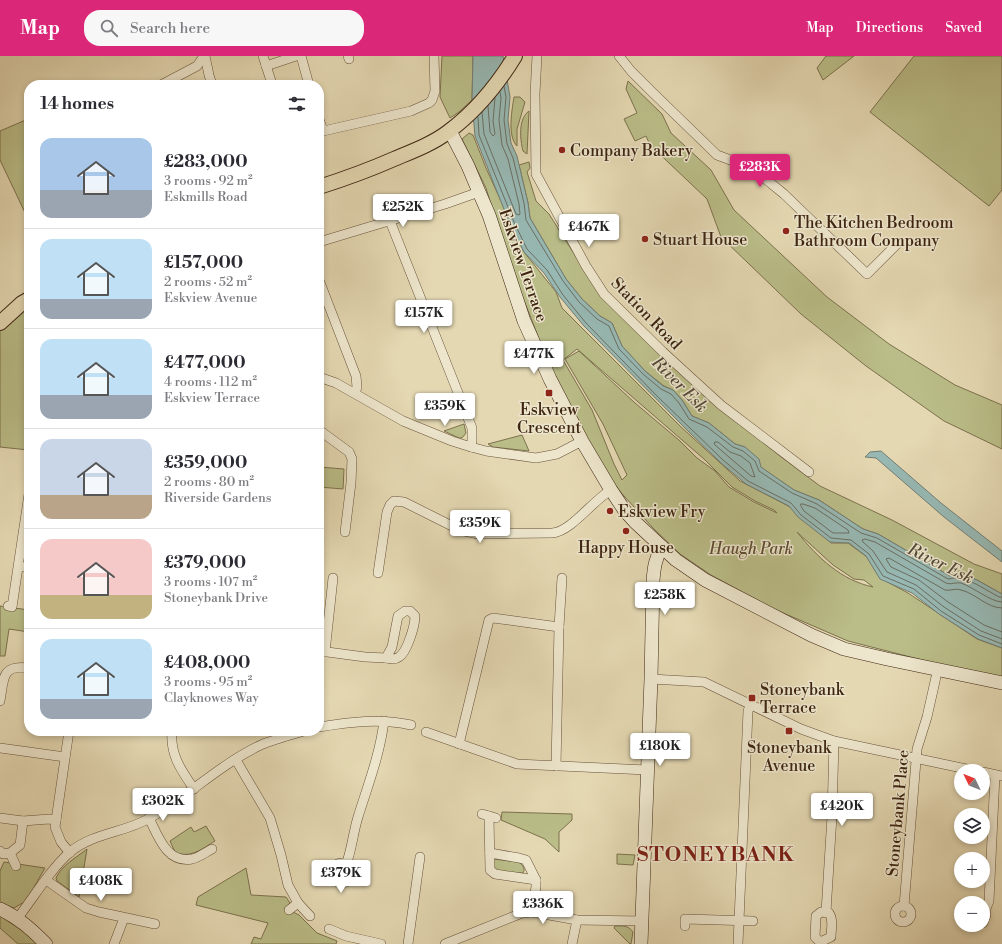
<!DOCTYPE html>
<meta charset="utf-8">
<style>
body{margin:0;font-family:"Libre Bodoni",serif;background:#f7f7f7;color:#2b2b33;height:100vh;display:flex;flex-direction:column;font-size:15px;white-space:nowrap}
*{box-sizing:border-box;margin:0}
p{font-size:13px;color:#7c7c81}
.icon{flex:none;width:22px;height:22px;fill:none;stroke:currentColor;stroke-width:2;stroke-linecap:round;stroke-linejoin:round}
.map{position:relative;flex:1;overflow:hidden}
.details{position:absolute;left:24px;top:24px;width:300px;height:656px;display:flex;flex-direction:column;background:#fff;border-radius:16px;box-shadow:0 2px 6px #0003}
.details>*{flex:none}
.needle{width:26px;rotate:313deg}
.tools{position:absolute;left:954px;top:708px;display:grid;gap:8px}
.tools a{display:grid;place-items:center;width:36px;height:36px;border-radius:50%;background:#fff;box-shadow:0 2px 6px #0003;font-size:20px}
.price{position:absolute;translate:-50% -34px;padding:0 9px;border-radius:4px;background:#fff;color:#222;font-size:13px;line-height:26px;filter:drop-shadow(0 1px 2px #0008)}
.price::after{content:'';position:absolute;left:50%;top:24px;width:12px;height:9px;margin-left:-6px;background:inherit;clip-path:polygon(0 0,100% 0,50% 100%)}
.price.active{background:#db2777;color:#fff}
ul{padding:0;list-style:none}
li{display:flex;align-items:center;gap:12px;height:100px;padding:0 16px}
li+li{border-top:1px solid #e1e1e2}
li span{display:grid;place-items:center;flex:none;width:112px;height:80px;border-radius:12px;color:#555}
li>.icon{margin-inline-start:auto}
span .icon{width:48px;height:48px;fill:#fffc;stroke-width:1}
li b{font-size:17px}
h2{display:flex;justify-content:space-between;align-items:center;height:48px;padding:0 16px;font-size:17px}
header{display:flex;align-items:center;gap:24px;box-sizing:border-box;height:56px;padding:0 20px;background:#db2777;color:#fff}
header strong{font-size:19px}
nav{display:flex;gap:22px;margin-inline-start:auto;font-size:14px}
.search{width:280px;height:36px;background:#f7f7f7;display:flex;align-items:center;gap:10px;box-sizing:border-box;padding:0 14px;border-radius:16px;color:#7c7c81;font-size:15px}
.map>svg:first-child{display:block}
.green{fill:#babd88;stroke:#7c714d;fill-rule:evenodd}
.water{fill:#97b8b3;stroke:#737d73}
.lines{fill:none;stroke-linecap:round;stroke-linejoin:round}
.shore{stroke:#6a6e62;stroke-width:1}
.street-casing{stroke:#68523a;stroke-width:10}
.secondary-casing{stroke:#3e2512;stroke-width:14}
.primary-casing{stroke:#3e2512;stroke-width:16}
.street{stroke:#ede6cd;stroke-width:9}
.secondary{stroke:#ede6cd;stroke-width:13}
.primary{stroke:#e4d8b2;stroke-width:14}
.poi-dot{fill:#8f2418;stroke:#ede6cd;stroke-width:1.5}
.labels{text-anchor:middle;stroke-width:3;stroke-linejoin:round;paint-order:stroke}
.poi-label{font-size:16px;fill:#3e2512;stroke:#ede6cd;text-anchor:start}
.street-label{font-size:16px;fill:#3e2512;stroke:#ede6cd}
.park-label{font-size:16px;font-style:italic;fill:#5d4b30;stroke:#ede6cd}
.water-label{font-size:17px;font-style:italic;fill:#544a3a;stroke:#ede6cd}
.district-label{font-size:20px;font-weight:bold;letter-spacing:1px;fill:#7a1f14;stroke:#ede6cd}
</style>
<header>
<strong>Map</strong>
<div class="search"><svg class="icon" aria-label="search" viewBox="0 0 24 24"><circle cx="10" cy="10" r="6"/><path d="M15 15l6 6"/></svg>Search here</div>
<nav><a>Map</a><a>Directions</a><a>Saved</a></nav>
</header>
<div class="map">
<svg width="1002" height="888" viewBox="0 0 1002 888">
<rect width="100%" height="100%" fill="#e4d8b2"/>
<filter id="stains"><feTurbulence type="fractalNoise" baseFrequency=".005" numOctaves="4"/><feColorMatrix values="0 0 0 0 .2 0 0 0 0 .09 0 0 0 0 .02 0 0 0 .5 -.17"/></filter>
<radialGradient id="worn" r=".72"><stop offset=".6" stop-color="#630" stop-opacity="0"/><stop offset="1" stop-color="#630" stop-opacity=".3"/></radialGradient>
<g class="green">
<path d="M 442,0 L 473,0 L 472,44 L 459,56 L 450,62 L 440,41 Z"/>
<path d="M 826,0 L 854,0 L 823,24 L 817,12 Z"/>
<path d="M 914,0 L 1002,0 L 1002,134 L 989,150 L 870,56 Z"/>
<path d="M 628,25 L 662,58 L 671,77 L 711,114 L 734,154 L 827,241 L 889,288 L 955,329 L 1002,349 L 1002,393 L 944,365 L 866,310 L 801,258 L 721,181 L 707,143 L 650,89 L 646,80 L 635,85 L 624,63 L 637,57 L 626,33 Z"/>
<path d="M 514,41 L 520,41 L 525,46 L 517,73 L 517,90 C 507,80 512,54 514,41 Z"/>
<path d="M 529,55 L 527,98 L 523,95 C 520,83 518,63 529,55 Z"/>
<path d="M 28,63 L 29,65 L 29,165 L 0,104 L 0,75 Z"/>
<path d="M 469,77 L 473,79 L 486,112 L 524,196 L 556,236 L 562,252 L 680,370 L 740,425 L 792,452 L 831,487 L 848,487 L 867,501 L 880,522 L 908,537 L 977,583 L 1002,592 L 1002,621 L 942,609 L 848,585 L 774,553 L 711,519 L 680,498 L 653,472 L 616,431 L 600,407 L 551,313 L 507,201 L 486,132 L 462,83 ZM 577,293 L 704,403 L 732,431 L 755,445 L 774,454 L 777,457 L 754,446 L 729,431 L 715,415 L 697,402 L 680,385 L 635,347 L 579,295 L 565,303 L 603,368 L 627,419 L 622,424 L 614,408 L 592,354 L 563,304 ZM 797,476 L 833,509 L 854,523 L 864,524 L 873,531 C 841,524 818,502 797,476 Z"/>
<path d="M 529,106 L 530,112 L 527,116 L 536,145 L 549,158 L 600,239 L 677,313 L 780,400 L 820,430 L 892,464 L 974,508 L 1002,518 L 1002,538 L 977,524 L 959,517 L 950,520 L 878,478 L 863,473 L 819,444 L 794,434 L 760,411 L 745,391 L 735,388 L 709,367 L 692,360 L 682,344 L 673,334 L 664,330 L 645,315 L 622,290 L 612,267 L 600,260 L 582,243 L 566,223 L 530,162 L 528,147 L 519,109 Z"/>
<path d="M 29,249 L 29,394 L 0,391 L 0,272 Z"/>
<path d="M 464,368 L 466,377 L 462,382 L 459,382 L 444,375 Z"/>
<path d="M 522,379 L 529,395 L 493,391 L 488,388 Z"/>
<path d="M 319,411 L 344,413 L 343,433 L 319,431 Z"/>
<path d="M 0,550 L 29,554 L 29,576 L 9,573 L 5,600 L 0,600 Z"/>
<path d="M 502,756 L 572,758 L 572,764 L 559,776 L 559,796 L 545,783 L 501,764 Z"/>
<path d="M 206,770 L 215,785 C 202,793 190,803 175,796 L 170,785 L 191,771 L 194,776 Z"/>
<path d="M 87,793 L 79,841 L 57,825 L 56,822 C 61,810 77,801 87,793 Z"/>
<path d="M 617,798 L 635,799 L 633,809 L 617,808 Z"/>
<path d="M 493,803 L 518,806 C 522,808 526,812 523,817 L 520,817 L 495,815 L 491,804 Z"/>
<path d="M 4,806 L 45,812 L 26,845 L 14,852 L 0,848 L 0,815 Z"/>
<path d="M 246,812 L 251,839 L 286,841 L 290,847 L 284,853 L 288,859 L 293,856 L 299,859 L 317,877 L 337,885 L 336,888 L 251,888 L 254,881 L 261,883 L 268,867 L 196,849 L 198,841 Z"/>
<path d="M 0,860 L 26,877 L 38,888 L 18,888 L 0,872 Z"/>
<path d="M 615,870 C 623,870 628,869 633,876 L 631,888 L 630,888 L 614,872 Z"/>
</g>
<g class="water">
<path d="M 473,0 L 503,0 L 510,41 L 508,64 L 511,87 L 517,100 L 528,147 L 530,162 L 566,223 L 582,243 L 600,260 L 612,267 L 622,290 L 645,315 L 663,330 L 673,334 L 682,344 L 692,360 L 709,367 L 735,388 L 745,391 L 759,403 L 761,411 L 794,434 L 819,444 L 863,473 L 878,478 L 950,520 L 959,517 L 977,524 L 1002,538 L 1002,592 L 978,583 L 939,558 L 912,537 L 880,523 L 866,500 L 849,487 L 830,486 L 798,461 L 789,450 L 746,428 L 721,407 L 687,374 L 584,270 L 560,241 L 544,217 L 524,196 L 510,168 L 492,123 L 475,80 L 472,44 Z"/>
<path d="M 881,395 L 941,447 L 1002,495 L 1002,506 L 944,461 L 876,402 L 865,401 L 870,396 Z"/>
</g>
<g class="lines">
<g class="shore">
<path d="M 504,30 L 506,41 L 504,64 L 507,88 L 513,102 L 524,147 L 526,164 L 563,225 L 579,246 L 597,263 L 609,270 L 619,293 L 643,318 L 661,333 L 671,338 L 679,347 L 689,363 L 707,371 L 733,391 L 743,395 L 755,405 L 759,415 L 792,437 L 817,448 L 861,477 L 877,482 L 948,523 L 960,521 L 976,528 L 999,541 L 1002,541"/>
<path d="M 488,50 L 490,76 L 493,80 L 495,78 L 493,65 L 495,42"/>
<path d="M 482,56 L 484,78 L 516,158 L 519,159 L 520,158 L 519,148 L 508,103 L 502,89 L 499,64 L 501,42 L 500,36"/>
<path d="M 478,61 L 479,79 L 514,166 L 527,193 L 547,214 L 563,239 L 586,267 L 657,340 L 723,404 L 748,425 L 791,447 L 801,459 L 831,482 L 851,484 L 869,498 L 883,520 L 914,533 L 941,555 L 979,579 L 1002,588"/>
<path d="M 715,386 L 718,386 L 730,396 L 741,400 L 750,407 L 755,421 L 751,420 L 715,389 Z"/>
<path d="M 801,448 L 803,448 L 815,452 L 848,474 L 849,477 L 833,477 L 804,455 L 801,450 Z"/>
<path d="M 1002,546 C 991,546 973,531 961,527 C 956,526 951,529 946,527 L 875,486 L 865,483 L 862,484 L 863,486 L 873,495 L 887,516 L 916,529 L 944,551 L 981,575 L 1002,583"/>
<path d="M 1002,552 C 987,552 975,537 961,534 C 956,532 950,535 945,534 L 889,502 L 886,503 L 891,511 L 919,524 L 948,546 L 984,569 L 1002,576"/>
</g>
<g class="street-casing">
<g id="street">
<path d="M 205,0 L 209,19 L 212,29"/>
<path d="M 263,0 L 271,25"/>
<path d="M 301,0 L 309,29"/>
<path d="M 348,0 L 349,3"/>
<path d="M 537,0 L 535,38 L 536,118 L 586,210 L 604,238 L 663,296 L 721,349 L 809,416"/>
<path d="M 619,0 L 631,15 L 650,34 L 717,99 L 752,112 L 784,138 L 867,218 L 899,186"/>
<path d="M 266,10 L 296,0"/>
<path d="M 161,29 L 197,10 L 204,0"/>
<path d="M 319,63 L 323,75"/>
<path d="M 319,76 L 411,55 L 429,47 L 432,44 L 435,35 L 434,0"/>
<path d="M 390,165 L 472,372 L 472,385 L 471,391"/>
<path d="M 319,186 L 445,148 L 479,136"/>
<path d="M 319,224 L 356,320 L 357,331 L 355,337"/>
<path d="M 319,321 L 336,327 L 403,365 L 452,385 L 471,391 L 486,395 L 536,402 L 557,398 L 582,385"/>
<path d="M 319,374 L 349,396 L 352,403 L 351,427 L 345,476"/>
<path d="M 19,510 L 29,512"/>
<path d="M 378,517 L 387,456 L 390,449 L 394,445 L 404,446 L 460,474 L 478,478 L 552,477 C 571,476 593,444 611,434"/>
<path d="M 8,550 L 12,551 L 29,438"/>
<path d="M 405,555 L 410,555 L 415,560 C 415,570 407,596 399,601 C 395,604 391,603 386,602 L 392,591 L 398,560 Z"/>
<path d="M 320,595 L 365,601 L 386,602"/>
<path d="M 325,596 L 333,522"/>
<path d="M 651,623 L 704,626 L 801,673 L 834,685 L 976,715"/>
<path d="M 0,645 C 4,623 1,608 29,612"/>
<path d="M 319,671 C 350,666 380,662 411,669"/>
<path d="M 69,675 L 55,771 L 61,786 L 70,797"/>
<path d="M 172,675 C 170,699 181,714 194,733"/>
<path d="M 426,676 L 517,708 L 647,714"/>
<path d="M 459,688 L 489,564 L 493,562 L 559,571"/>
<path d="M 0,692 L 65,701"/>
<path d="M 236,704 L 270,762 L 281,799 L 288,829 L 298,847 L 310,860"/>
<path d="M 556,710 L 559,571 L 562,522"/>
<path d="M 983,716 L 1002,720"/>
<path d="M 482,758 L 496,762"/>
<path d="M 489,760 L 490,814 L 495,818 L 536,824 L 536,831 L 531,857"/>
<path d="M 0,762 L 23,765 L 49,763 L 56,764"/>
<path d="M 149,762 C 158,780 167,808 192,803 C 198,802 206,796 212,793"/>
<path d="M 0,795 L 3,798 L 10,797 L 20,789 L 23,765"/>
<path d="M 10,797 L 16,810"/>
<path d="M 490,797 L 519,802 L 526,804 L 536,824"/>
<circle cx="342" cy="817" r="10"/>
<path d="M 346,809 C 352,793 353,777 358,761 C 368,729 380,698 384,665"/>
<path d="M 46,824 L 86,852 L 99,856 L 155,868"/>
<path d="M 904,850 L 917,693 L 927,661 L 936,621"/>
<circle cx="903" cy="858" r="8"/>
<path d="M 289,854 L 298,847"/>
<path d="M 983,855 L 985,855 L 986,859 L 983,867"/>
<path d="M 985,855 L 989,845 L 995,719"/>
<path d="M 821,856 L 829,857 C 834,864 831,873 831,881 L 820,886 L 815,881 L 816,860 Z"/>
<path d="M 826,856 L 832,760 L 834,685"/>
<path d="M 17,863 C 34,841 49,815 70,796 C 93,777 123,777 148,763 C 188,741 221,707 263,688 C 276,683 290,679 304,675"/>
<path d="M 685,870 L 685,863 L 753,865"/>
<path d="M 329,873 L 346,880 L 381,888"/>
<path d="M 114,888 L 124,862"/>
<path d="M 408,888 L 420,801"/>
<path d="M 445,888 L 522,857 L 538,857 L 577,864 L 643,865"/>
<path d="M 572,888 L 577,864"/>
<path d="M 738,888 L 748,655 L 750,650"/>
</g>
</g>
<g class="secondary-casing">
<g id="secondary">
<path d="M 450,75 L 468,110 L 479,136 L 489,159 L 524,265 L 550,323 L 582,385 L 611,434 L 625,455 L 635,466 L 676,504 L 705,524 L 811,579 L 844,593 L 887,603 L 1002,627"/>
<path d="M 0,853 C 18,861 32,874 46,888"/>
<path d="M 641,888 L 651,623 L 653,525 C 654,512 655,503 662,491"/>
</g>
</g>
<g class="primary-casing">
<g id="primary">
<path d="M 319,131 C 344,123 369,114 394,103 C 413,95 432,88 448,76 C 475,56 498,28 515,0"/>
<path d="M 0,267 L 22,247 L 29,243"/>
</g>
</g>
<use href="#street" class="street"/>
<use href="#secondary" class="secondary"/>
<use href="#primary" class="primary"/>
</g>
<g class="poi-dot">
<circle cx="562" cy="94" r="4"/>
<circle cx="786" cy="175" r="4"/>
<circle cx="645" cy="183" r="4"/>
<rect x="545" y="333" width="8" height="8" rx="2"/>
<circle cx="610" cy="455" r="4"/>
<circle cx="626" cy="475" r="4"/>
<rect x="748" y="638" width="8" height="8" rx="2"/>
<rect x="785" y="671" width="8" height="8" rx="2"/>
</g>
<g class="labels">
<g class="poi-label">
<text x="570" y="100">Company Bakery</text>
<text x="794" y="172">The Kitchen Bedroom<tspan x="794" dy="18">Bathroom Company</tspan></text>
<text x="653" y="189">Stuart House</text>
<text x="549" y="359" text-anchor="middle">Eskview<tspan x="549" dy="18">Crescent</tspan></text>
<text x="618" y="461">Eskview Fry</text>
<text x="626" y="497" text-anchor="middle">Happy House</text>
<text x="760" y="639">Stoneybank<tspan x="760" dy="18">Terrace</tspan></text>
<text x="789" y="697" text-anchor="middle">Stoneybank<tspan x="789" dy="18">Avenue</tspan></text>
</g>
<g class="street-label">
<text transform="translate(524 209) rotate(71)" y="6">Eskview Terrace</text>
<text transform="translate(647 257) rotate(46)" y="6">Station Road</text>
<text transform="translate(897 757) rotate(-85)" y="6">Stoneybank Place</text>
</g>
<g class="park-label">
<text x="751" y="498">Haugh Park</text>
</g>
<g class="water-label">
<text transform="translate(680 328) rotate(45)" y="6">River Esk</text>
<text transform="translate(941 507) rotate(26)" y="6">River Esk</text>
</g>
<g class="district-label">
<text x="716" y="805">STONEYBANK</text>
</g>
</g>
<rect width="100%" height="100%" filter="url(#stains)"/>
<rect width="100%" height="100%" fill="url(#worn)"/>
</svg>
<div class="tools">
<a><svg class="needle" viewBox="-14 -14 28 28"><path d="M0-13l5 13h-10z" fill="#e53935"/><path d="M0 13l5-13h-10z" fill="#7c7c81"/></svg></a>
<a><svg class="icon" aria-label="layers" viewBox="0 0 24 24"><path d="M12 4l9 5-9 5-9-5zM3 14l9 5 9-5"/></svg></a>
<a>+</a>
<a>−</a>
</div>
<b class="price active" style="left:760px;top:132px">£283K</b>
<b class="price" style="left:403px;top:172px">£252K</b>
<b class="price" style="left:589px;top:192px">£467K</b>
<b class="price" style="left:424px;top:278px">£157K</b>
<b class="price" style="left:534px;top:319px">£477K</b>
<b class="price" style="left:445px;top:371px">£359K</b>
<b class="price" style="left:480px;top:488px">£359K</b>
<b class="price" style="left:665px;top:560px">£258K</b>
<b class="price" style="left:660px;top:711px">£180K</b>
<b class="price" style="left:163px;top:766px">£302K</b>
<b class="price" style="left:842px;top:771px">£420K</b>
<b class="price" style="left:341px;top:838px">£379K</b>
<b class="price" style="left:101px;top:846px">£408K</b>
<b class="price" style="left:543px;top:869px">£336K</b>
<section class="details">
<h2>14 homes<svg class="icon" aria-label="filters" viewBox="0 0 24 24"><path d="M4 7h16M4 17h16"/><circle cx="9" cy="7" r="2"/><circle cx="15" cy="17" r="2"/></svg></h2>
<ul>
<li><span style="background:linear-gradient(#a9c7e8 65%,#9aa5b1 0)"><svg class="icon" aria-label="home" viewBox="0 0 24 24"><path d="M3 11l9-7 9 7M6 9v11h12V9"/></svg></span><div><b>£283,000</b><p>3 rooms · 92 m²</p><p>Eskmills Road</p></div></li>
<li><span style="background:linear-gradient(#bfe0f5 75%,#9aa5b1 0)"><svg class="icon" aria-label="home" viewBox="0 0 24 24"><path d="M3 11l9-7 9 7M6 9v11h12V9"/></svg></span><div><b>£157,000</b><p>2 rooms · 52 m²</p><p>Eskview Avenue</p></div></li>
<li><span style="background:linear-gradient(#bfe0f5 70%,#9aa5b1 0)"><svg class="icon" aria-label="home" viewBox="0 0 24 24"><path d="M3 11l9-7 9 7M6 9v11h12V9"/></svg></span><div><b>£477,000</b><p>4 rooms · 112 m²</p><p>Eskview Terrace</p></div></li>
<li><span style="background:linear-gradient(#c9d6e8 70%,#b9a48a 0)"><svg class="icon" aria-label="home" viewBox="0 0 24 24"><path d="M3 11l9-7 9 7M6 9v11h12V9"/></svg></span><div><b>£359,000</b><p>2 rooms · 80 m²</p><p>Riverside Gardens</p></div></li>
<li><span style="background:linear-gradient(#f6c9c9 70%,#c2b280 0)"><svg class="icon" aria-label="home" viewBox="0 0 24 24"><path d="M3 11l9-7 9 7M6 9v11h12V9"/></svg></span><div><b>£379,000</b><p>3 rooms · 107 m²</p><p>Stoneybank Drive</p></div></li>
<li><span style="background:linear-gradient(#bfe0f5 75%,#9aa5b1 0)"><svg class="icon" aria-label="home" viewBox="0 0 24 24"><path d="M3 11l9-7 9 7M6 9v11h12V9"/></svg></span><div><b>£408,000</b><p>3 rooms · 95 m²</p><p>Clayknowes Way</p></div></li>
</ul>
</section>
</div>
